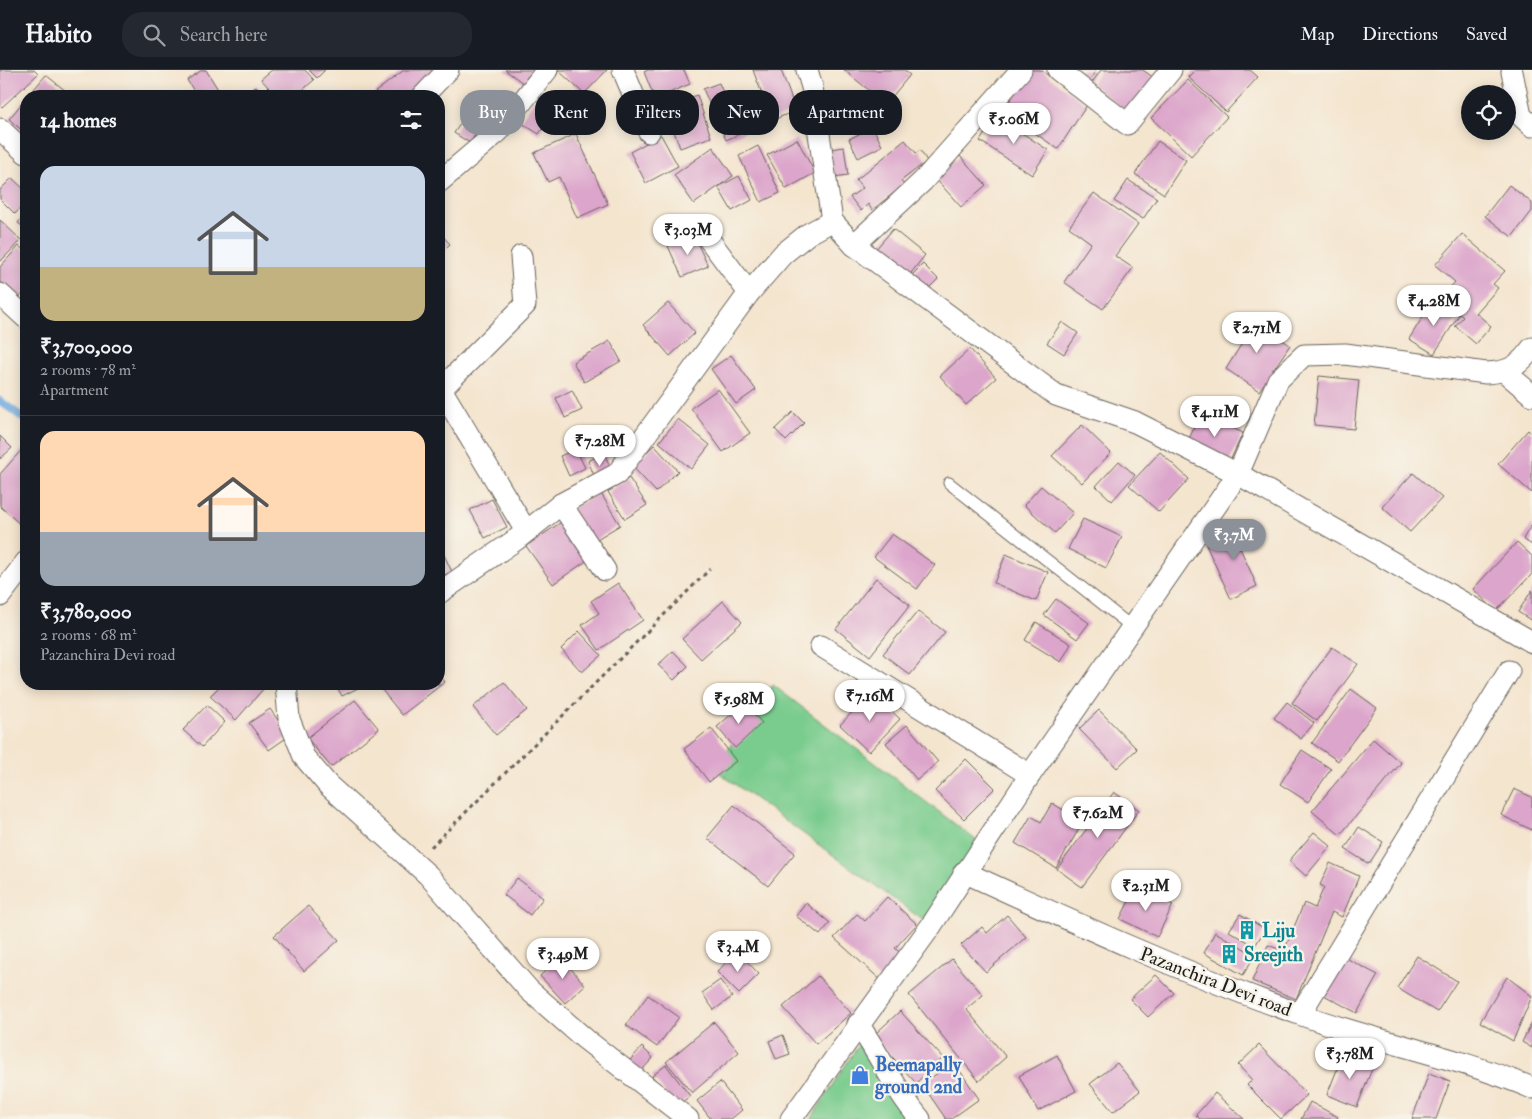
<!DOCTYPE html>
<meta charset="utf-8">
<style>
body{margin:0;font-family:"IM FELL Double Pica",serif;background:#242831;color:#f1f3f6;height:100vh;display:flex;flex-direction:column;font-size:19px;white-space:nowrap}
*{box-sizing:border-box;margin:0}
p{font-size:16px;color:#9ea1a6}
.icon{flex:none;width:28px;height:28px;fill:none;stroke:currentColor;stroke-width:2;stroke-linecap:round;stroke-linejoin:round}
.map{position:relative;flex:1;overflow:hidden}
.drawer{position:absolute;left:20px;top:20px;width:425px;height:600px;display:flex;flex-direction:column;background:#171b24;border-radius:20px;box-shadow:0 2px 12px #0003}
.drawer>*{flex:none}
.hud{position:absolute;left:460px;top:20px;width:475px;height:45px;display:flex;gap:10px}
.controls{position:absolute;left:1461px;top:15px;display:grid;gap:10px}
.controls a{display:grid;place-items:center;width:55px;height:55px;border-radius:50%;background:#171b24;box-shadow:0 2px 12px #0003;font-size:25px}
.price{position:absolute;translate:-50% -42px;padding:0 11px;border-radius:18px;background:#fff;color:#222;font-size:16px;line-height:32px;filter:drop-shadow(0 1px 2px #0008)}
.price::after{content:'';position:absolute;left:50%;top:30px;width:15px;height:11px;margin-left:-8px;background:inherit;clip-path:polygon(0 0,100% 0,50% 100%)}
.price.on{background:#8c9099;color:#fff}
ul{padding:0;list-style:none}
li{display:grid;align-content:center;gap:10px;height:265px;padding:0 20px}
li+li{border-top:1px solid #363941}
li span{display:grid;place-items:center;height:155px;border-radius:15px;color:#555}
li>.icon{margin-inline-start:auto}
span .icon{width:90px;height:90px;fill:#fffc;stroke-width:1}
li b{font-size:21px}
h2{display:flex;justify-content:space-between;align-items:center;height:60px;padding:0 20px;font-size:21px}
.chip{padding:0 18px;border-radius:20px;background:#171b24;box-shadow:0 2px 12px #0003;font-size:18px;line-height:45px}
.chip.on{background:#8c9099;color:#fff}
header{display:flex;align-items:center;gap:30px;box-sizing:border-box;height:70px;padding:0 25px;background:#171b24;border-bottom:1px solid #363941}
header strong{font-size:24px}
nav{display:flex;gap:28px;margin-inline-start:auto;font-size:18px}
.search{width:350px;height:45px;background:#242831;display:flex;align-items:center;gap:12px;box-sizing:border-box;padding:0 18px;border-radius:20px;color:#9ea1a6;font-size:19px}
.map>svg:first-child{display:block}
.green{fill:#7acc8e;stroke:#4b7455}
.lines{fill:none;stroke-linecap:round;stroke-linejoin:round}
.stream{stroke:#6ea8de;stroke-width:8}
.building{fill:#dca5cb}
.service-casing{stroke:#68625b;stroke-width:13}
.minor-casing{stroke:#68625b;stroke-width:23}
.path{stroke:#68625b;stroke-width:3;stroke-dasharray:4 4;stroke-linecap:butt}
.service{stroke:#fff;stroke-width:11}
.minor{stroke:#fff;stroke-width:21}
.labels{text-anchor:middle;stroke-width:4.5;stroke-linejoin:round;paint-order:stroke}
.culture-label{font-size:19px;font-weight:bold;fill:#0d838f;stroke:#f7f3e8;text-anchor:start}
.street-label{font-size:19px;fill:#1c1c1c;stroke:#f7f3e8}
.shop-label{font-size:19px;font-weight:bold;fill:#366cbe;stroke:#f7f3e8;text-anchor:start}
</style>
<header>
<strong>Habito</strong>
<div class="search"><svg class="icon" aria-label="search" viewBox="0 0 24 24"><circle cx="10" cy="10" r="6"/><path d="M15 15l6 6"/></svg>Search here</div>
<nav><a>Map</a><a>Directions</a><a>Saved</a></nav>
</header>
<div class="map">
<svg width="1532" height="1049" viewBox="0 0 1532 1049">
<rect width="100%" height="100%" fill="#f7f3e8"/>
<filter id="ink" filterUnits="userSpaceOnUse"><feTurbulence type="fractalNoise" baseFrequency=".02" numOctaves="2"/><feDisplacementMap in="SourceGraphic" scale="10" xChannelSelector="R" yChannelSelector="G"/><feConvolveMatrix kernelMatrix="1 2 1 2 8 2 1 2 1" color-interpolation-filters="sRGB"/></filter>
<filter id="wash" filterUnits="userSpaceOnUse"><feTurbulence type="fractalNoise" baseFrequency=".0096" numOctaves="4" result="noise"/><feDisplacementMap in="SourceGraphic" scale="20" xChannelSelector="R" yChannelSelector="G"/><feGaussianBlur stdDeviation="1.12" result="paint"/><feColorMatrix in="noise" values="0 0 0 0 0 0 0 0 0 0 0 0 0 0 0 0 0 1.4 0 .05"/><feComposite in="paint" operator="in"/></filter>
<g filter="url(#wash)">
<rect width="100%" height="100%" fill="#f4e5cf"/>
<g class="green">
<path d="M 773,615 L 985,777 L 931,856 L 714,699 Z"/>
<path d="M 859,974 L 912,1049 L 811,1049 Z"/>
</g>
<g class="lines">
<path class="stream" d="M 0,331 L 26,350"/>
</g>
<g id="blocks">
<g class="building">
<path d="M 0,0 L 34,0 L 38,4 L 2,37 L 0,35 Z"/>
<path d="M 202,0 L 206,0 L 222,26 L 197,26 L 187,10 Z"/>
<path d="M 272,0 L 305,0 L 314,10 L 296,26 L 276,26 L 261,9 Z"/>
<path d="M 309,0 L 325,0 L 317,8 Z"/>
<path d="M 404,0 L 433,0 L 437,6 L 411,26 L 377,26 L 374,23 Z"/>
<path d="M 505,0 L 544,0 L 536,11 L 528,6 L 523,13 Z"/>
<path d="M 558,0 L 607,0 L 584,24 Z"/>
<path d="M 648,0 L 684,0 L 690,14 L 655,29 L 644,2 Z"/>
<path d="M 753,0 L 781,0 L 796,41 L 772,50 Z"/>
<path d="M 844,0 L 904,0 L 910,5 L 886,34 Z"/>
<path d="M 1030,0 L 1041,0 L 1087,35 L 1058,79 L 1003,41 Z"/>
<path d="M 1069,0 L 1096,0 L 1089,12 Z"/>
<path d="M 1101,0 L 1143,0 L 1154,8 L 1128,42 L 1091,14 Z"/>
<path d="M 1195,0 L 1250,0 L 1258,7 L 1226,42 L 1188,7 Z"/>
<path d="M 46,5 L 72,26 L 28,26 Z"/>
<path d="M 1188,10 L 1227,47 L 1191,86 L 1151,48 Z"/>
<path d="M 719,13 L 726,30 L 734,27 L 749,60 L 726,70 L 703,19 Z"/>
<path d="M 256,16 L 267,26 L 247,26 Z"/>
<path d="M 487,25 L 506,49 L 486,64 L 480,57 L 470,73 L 454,63 L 465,47 L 480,57 L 467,40 Z"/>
<path d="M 697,25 L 711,67 L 680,78 L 665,36 Z"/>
<path d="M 537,26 L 556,37 L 539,64 L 520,52 Z"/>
<path d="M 26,28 L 26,64 L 9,49 Z"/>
<path d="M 996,46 L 1048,80 L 1032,105 L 980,71 Z"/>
<path d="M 873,57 L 882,76 L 858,88 L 849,69 Z"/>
<path d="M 576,64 L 608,134 L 577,148 L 559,107 L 548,112 L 534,83 Z"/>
<path d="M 661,65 L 678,96 L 646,113 L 630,82 Z"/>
<path d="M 797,69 L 815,103 L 786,119 L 767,85 Z"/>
<path d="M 905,70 L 916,83 L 920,80 L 927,91 L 901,111 L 904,115 L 872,140 L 868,134 L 861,141 L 850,127 L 863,118 L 856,110 Z"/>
<path d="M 1158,71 L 1186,90 L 1164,124 L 1135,104 Z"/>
<path d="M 758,76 L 780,123 L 761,132 L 739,86 Z"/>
<path d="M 713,77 L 733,106 L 694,134 L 674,105 Z"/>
<path d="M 844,77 L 848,105 L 834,107 L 830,79 Z"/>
<path d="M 960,86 L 986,115 L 961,137 L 935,108 Z"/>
<path d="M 739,106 L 752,130 L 732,141 L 718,117 Z"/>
<path d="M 12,108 L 26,121 L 26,132 L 15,144 L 0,129 L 0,120 Z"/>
<path d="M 1128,110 L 1157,128 L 1143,149 L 1114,131 Z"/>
<path d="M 1509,115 L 1532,133 L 1532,141 L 1512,167 L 1485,146 Z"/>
<path d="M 1094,123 L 1138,154 L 1115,186 L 1133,198 L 1103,239 L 1064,212 L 1091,173 L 1069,157 Z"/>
<path d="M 26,142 L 26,159 L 18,153 Z"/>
<path d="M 0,150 L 21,170 L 0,192 Z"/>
<path d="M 893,159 L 925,185 L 908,207 L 875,180 Z"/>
<path d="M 439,162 L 450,174 L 439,185 Z"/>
<path d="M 693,164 L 708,196 L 682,207 L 668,176 Z"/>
<path d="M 1462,164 L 1505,201 L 1493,214 L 1498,218 L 1476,243 L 1491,256 L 1476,274 L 1455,256 L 1463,247 L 1441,228 L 1455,212 L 1435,195 Z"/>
<path d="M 19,176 L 26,182 L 26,220 L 16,231 L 0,216 L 0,197 Z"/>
<path d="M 923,194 L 938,209 L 922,225 L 907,210 Z"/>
<path d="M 1434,229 L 1459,245 L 1434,284 L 1409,269 Z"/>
<path d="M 668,233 L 695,263 L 670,286 L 643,255 Z"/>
<path d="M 1246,246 L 1290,275 L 1259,321 L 1226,299 L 1244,270 L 1235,264 Z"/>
<path d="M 1062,252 L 1078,263 L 1064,284 L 1047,273 Z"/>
<path d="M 610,271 L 621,291 L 584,312 L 573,292 Z"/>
<path d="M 970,279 L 996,308 L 966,335 L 940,306 Z"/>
<path d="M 731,285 L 756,320 L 736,334 L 711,299 Z"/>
<path d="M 1319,306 L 1359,310 L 1354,359 L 1314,355 Z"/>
<path d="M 718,319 L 750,363 L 723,382 L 691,338 Z"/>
<path d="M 572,320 L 582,340 L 565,348 L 556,328 Z"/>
<path d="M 793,342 L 804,353 L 786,371 L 775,359 Z"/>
<path d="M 1201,343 L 1243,363 L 1229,393 L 1187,373 Z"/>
<path d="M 678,349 L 710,375 L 691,399 L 659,372 Z"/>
<path d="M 1082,355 L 1111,383 L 1082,413 L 1052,386 Z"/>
<path d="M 1528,360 L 1532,364 L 1532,423 L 1498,394 Z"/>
<path d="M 0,366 L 12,378 L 0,389 Z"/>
<path d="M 26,375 L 26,457 L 25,459 L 0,436 L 0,404 Z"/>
<path d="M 654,375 L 678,401 L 656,422 L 632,396 Z"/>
<path d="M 576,379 L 585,398 L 569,406 L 560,386 Z"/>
<path d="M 1160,382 L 1189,409 L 1159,442 L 1129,415 Z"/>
<path d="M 604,383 L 613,403 L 596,410 L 588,391 Z"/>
<path d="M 1119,391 L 1135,405 L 1112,431 L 1096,416 Z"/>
<path d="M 1413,403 L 1442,428 L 1410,462 L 1382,437 Z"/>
<path d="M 629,408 L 647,435 L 625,449 L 608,422 Z"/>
<path d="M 1041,416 L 1073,443 L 1055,463 L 1024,435 Z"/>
<path d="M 600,422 L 620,455 L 592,472 L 572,439 Z"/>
<path d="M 492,429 L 507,457 L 485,468 L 470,440 Z"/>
<path d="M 566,449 L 592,487 L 553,514 L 526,476 Z"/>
<path d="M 1083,449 L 1122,467 L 1106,498 L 1068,479 Z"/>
<path d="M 1251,454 L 1258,469 L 1240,478 L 1257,516 L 1231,529 L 1206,475 Z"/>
<path d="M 1532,454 L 1532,475 L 1523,469 Z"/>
<path d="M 892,464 L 935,495 L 917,519 L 874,487 Z"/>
<path d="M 1517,472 L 1532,486 L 1532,504 L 1496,541 L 1473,519 Z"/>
<path d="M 439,474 L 452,502 L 439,507 Z"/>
<path d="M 1006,484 L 1048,502 L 1036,531 L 994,513 Z"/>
<path d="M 876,508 L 910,535 L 870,586 L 836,559 Z"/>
<path d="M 618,513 L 643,550 L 599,580 L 582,555 L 599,543 L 591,531 Z"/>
<path d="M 1532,520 L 1532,551 L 1518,542 Z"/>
<path d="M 1056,529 L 1089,553 L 1077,569 L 1044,545 Z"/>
<path d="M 723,531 L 742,552 L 701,589 L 682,569 Z"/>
<path d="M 918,541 L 945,562 L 910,605 L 883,584 Z"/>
<path d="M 1036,552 L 1071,574 L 1061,592 L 1025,570 Z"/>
<path d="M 579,561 L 601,585 L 582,602 L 561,579 Z"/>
<path d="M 1332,577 L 1358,594 L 1317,651 L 1292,633 Z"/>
<path d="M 673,581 L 688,596 L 674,610 L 658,595 Z"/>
<path d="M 439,604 L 445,612 L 402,645 L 382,620 L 390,614 L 439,614 Z"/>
<path d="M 504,612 L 527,640 L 496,665 L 473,637 Z"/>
<path d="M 222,614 L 259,614 L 264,618 L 236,650 L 210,626 Z"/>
<path d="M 335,614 L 366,614 L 342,626 Z"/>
<path d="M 1351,619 L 1377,638 L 1338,691 L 1312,673 Z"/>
<path d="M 871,622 L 900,649 L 869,682 L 840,655 Z"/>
<path d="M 355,630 L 379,659 L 331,697 L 307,668 Z"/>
<path d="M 1287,632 L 1314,653 L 1301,669 L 1274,648 Z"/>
<path d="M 744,633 L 762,653 L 735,678 L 717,657 Z"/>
<path d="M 207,635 L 225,652 L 202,677 L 183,660 Z"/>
<path d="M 270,639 L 289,666 L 269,680 L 249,653 Z"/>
<path d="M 1099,640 L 1137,679 L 1117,698 L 1079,659 Z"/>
<path d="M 907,655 L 938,692 L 917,710 L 886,673 Z"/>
<path d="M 711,658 L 736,691 L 709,712 L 684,679 Z"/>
<path d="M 1373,669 L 1401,693 L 1340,765 L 1312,741 Z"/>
<path d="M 1302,680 L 1331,699 L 1308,732 L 1280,714 Z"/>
<path d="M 966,689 L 995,718 L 964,749 L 935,721 Z"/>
<path d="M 1514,719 L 1532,727 L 1532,760 L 1501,745 Z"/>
<path d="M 1114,722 L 1139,740 L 1082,817 L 1057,799 Z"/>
<path d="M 1052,733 L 1083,752 L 1056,798 L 1015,773 L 1031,746 L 1041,752 Z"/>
<path d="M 734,735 L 795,783 L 768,816 L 707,768 Z"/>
<path d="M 1359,757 L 1383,772 L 1369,794 L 1345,779 Z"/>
<path d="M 1314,762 L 1331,776 L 1306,806 L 1289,791 Z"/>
<path d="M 1330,793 L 1359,806 L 1342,847 L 1332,842 L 1296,929 L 1252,911 L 1268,875 L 1284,881 L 1304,833 L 1315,838 L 1324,817 L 1320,815 Z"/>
<path d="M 517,808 L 543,828 L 530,845 L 504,825 Z"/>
<path d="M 1136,817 L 1173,835 L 1157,867 L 1120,849 Z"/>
<path d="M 887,827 L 917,854 L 895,878 L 905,888 L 883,912 L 834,868 L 857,844 L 865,851 Z"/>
<path d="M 806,833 L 830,853 L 820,865 L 796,846 Z"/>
<path d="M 308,836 L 339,870 L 304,901 L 274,866 Z"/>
<path d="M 1240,844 L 1265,859 L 1255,876 L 1229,861 Z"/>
<path d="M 1007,845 L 1026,867 L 986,902 L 961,875 L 982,857 L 987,863 Z"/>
<path d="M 1215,862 L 1255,885 L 1243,905 L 1204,883 Z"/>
<path d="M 737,881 L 759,904 L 739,924 L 717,902 Z"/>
<path d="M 1342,886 L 1378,905 L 1357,943 L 1322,924 Z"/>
<path d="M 1417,886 L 1457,911 L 1437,942 L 1397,918 Z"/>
<path d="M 561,887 L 585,915 L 565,933 L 540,906 Z"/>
<path d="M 952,889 L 983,925 L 966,939 L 1006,987 L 979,1011 L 909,925 Z"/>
<path d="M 1156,905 L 1174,923 L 1148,947 L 1130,929 Z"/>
<path d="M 818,906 L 851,943 L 816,974 L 783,937 Z"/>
<path d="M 1507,907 L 1532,926 L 1513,971 L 1480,952 Z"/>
<path d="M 720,910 L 732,927 L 714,940 L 702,923 Z"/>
<path d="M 648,925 L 679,947 L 657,977 L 626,955 Z"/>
<path d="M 900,941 L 943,988 L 916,1013 L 873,966 Z"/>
<path d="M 714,952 L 739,982 L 692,1023 L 666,992 Z"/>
<path d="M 1532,952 L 1532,978 L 1522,972 Z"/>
<path d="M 783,965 L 790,984 L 776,989 L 769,971 Z"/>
<path d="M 1259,975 L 1307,1025 L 1281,1049 L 1247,1015 L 1252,1010 L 1238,995 Z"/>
<path d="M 642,977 L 653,988 L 641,1001 L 630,990 Z"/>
<path d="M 1344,982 L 1374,994 L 1357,1037 L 1327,1025 Z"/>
<path d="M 1057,985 L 1076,1021 L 1038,1041 L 1019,1006 Z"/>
<path d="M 954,992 L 979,1029 L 951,1049 L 946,1049 L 922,1014 Z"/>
<path d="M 1117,993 L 1140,1021 L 1113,1042 L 1090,1014 Z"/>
<path d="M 666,995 L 690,1026 L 676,1037 L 652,1006 Z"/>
<path d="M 1429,1003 L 1450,1011 L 1436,1049 L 1412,1049 Z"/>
<path d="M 720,1012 L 742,1040 L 731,1049 L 711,1049 L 697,1031 Z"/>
<path d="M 1215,1023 L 1244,1049 L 1200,1049 L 1196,1045 Z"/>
<path d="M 1310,1032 L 1338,1047 L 1337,1049 L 1301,1049 Z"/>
</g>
</g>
</g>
<g filter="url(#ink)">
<use href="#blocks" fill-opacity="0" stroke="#68625b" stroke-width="1"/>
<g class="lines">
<g class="service-casing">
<path id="service" d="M 949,413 L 1132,557"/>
</g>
<g class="minor-casing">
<g id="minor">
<path d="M 623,0 L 649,62"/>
<path d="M 807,0 L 812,17 L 832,151 L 854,175 L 1056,325 L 1135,352 L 1238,404 L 1532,572"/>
<path d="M 1058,0 L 1127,54 L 1171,0"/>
<path d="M 1512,2 L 1521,46 L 1532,56"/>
<path d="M 423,26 L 448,0"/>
<path d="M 0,59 L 26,83"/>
<path d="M 439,112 L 499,61 L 547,0"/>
<path d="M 708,168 L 749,223"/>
<path d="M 854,175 L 923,111 L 1021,0"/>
<path d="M 521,186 L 525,235 L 441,319 L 526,461"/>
<path d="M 0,224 L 26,248"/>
<path d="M 1505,302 L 1532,325"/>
<path d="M 561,434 L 605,500"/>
<path d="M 439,523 L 517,469 L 561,434 L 617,404 L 749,223 L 783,184 L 808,164 L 832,151"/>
<path d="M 0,526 L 26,492"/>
<path d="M 821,576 L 1030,705"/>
<path d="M 286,614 L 289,649 L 304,687 L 328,715 L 428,805 L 529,920 L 585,969 L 688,1049"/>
<path d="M 964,802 C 1075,853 1186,904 1302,945 C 1378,972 1458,987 1532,1018"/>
<path d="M 1300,944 L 1509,601"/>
<path d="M 858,954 C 880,985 895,1020 920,1049"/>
<path d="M 791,1049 L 931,856 L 1030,705 L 1238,404 L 1278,310 L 1304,285 L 1345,284 L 1486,303 C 1509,302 1518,297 1532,278"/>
</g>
</g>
<path class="path" d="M 431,777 L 710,499"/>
<use href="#service" class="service"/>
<use href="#minor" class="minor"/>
</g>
</g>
<defs>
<g id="building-bare" transform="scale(1.5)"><path d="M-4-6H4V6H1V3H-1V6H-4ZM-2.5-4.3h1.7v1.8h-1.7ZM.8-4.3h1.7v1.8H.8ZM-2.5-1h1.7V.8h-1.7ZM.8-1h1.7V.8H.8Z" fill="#0f9aa8" stroke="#f7f3e8" stroke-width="2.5" paint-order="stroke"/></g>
<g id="shop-bare" transform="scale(1.5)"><path d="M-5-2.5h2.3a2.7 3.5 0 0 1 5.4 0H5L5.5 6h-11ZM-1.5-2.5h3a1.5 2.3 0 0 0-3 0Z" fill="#3f7fe0" stroke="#f7f3e8" stroke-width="2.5" paint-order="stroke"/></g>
</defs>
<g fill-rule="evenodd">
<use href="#building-bare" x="1247" y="860"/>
<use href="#building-bare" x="1229" y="884"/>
<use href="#shop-bare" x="860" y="1005"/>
</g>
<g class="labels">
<g class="culture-label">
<text x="1262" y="867">Liju</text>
<text x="1244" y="891">Sreejith</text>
</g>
<g class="street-label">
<text transform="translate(1216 911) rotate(21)" y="7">Pazanchira Devi road</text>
</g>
<g class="shop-label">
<text x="875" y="1001">Beemapally<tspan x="875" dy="22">ground 2nd</tspan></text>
</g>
</g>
</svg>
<div class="controls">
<a><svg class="icon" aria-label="locate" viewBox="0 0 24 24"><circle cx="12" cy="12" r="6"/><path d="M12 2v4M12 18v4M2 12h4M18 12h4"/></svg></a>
</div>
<b class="price" style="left:1014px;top:75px">₹5.06M</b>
<b class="price" style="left:688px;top:186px">₹3.03M</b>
<b class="price" style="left:1434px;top:257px">₹4.28M</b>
<b class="price" style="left:1257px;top:284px">₹2.71M</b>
<b class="price" style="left:1215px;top:368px">₹4.11M</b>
<b class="price" style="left:600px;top:397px">₹7.28M</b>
<b class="price on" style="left:1234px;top:491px">₹3.7M</b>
<b class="price" style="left:870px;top:652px">₹7.16M</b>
<b class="price" style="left:739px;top:655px">₹5.98M</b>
<b class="price" style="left:1098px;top:769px">₹7.62M</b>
<b class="price" style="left:1146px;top:842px">₹2.31M</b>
<b class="price" style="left:738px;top:903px">₹3.4M</b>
<b class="price" style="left:563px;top:910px">₹3.49M</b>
<b class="price" style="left:1350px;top:1010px">₹3.78M</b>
<div class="hud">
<a class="chip on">Buy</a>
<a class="chip">Rent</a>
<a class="chip">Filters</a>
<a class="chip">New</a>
<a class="chip">Apartment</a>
</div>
<section class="drawer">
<h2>14 homes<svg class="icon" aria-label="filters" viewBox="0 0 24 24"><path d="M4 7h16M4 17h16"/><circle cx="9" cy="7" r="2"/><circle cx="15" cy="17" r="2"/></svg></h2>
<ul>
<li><span style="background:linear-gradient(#c9d6e8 65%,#c2b280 0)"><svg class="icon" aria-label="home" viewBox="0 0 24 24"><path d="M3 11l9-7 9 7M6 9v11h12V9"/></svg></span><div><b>₹3,700,000</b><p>2 rooms · 78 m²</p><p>Apartment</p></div></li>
<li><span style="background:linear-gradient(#ffd9b3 65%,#9aa5b1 0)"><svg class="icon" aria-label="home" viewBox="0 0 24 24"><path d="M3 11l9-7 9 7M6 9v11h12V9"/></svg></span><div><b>₹3,780,000</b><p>2 rooms · 68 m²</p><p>Pazanchira Devi road</p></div></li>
</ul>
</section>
</div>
